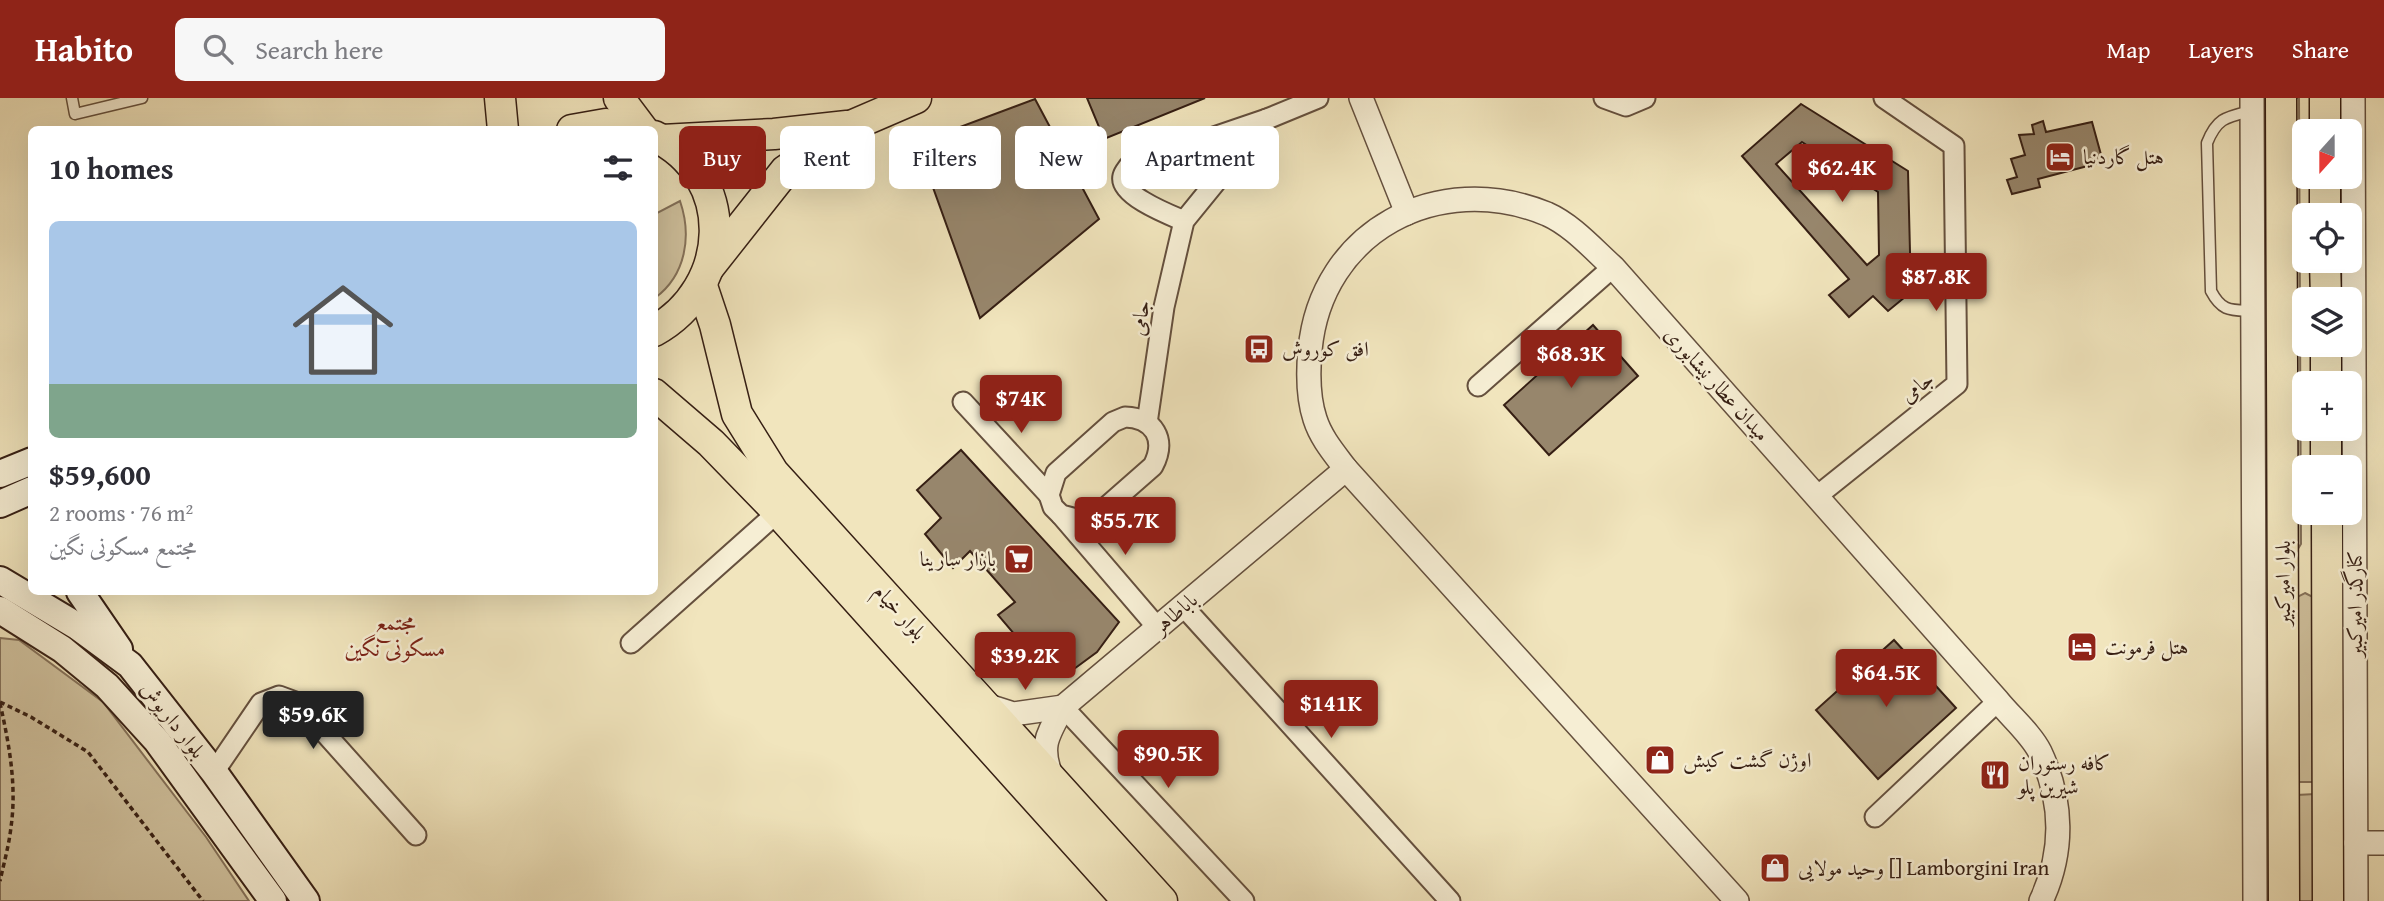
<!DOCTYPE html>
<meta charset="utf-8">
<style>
body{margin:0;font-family:"Gentium Book Plus",Amiri,serif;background:#f7f7f7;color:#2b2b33;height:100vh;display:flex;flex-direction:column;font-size:26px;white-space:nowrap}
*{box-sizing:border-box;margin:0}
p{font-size:23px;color:#7c7c81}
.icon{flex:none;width:38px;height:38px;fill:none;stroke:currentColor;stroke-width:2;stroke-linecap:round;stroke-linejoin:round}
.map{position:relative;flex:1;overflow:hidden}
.sheet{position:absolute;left:28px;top:28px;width:630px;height:469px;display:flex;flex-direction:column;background:#fff;border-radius:10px;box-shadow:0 7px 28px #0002}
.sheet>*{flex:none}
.top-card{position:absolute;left:679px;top:28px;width:665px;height:63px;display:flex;gap:14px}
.needle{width:46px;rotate:201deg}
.buttons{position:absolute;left:2292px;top:21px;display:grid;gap:14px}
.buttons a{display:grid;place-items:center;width:70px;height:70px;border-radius:10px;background:#fff;box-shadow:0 7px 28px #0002;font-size:35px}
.price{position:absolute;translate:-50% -60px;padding:0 16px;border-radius:7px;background:#8f2418;color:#fff;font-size:23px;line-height:46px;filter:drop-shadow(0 2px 4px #0008)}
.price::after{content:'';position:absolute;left:50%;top:42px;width:21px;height:16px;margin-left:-10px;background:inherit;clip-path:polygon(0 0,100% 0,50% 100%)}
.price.on{background:#222;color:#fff}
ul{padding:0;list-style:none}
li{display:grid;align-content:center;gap:14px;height:371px;padding:0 21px}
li+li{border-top:2px solid #e1e1e2}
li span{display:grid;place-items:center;height:217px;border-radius:10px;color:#555}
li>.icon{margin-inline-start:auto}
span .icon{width:126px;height:126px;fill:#fffc;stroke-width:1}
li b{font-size:30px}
h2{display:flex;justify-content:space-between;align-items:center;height:84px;padding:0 21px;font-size:30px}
.chip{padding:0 24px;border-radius:10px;background:#fff;box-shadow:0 7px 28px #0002;font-size:24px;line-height:63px}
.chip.on{background:#8f2418;color:#fff}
header{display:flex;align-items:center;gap:42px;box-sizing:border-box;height:98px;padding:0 35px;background:#8f2418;color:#fff}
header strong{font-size:33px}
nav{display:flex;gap:38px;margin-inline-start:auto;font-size:24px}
.search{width:490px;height:63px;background:#f7f7f7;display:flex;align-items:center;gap:18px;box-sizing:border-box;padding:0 24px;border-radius:10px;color:#7c7c81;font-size:26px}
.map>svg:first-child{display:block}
.green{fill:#d1c3a0;stroke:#84715a;stroke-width:2}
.building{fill:#97866c;stroke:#361f14;stroke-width:2;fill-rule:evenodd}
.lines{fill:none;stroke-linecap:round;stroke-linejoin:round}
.service-casing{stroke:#65503e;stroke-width:13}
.minor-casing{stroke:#65503e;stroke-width:23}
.tertiary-casing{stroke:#65503e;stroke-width:26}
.secondary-casing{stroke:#361f14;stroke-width:30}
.primary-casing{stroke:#361f14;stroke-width:33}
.path{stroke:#361f14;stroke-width:3.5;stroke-dasharray:5 3.5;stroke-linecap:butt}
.service{stroke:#f6eed4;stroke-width:10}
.minor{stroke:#f6eed4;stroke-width:19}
.tertiary{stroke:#f6eed4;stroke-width:23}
.secondary{stroke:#f6eed4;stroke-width:26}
.primary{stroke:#f1e5bd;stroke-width:30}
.labels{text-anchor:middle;stroke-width:5;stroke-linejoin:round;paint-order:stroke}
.poi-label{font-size:21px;fill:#361f14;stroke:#f6eed4;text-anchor:start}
.street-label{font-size:21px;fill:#361f14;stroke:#f6eed4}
.neighbourhood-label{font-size:23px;fill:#7a1f14;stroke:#f6eed4}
</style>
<header>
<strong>Habito</strong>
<div class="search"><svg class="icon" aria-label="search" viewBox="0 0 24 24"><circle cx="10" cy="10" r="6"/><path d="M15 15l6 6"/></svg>Search here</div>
<nav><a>Map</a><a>Layers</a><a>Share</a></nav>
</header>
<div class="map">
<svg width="2384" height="803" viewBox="0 0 2384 803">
<rect width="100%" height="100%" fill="#f1e5bd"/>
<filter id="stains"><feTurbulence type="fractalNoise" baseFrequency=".00286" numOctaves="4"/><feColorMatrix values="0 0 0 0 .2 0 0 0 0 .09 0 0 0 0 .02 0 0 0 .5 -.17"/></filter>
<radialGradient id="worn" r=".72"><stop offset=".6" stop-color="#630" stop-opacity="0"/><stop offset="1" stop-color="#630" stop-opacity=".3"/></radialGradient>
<g class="green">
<path d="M 2261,0 L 2268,0 L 2271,684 L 2263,683 Z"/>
<path d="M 2281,0 L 2299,0 L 2301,446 L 2296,454 Z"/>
<path d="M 680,103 C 692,138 686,177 655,200 L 655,116 Z"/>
<path d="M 2305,495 L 2313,499 L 2315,684 L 2297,684 L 2297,499 Z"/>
<path d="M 0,540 L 19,542 L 103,604 L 206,739 L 249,803 L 0,803 Z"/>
<path d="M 2315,696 L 2315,803 L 2297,803 L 2297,697 Z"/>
</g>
<g class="building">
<path d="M 1087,0 L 1205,0 L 1104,41 Z"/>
<path d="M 1035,1 L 1099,121 L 980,220 L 917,45 Z"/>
<path d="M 1801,6 L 1908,73 L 1911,194 L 1888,213 L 1873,198 L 1849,219 L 1829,197 L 1849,181 L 1742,58 ZM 1802,44 L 1878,94 L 1879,157 L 1867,167 L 1776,66 Z"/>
<path d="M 2043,23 L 2046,34 L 2092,24 L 2103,64 L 2038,81 L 2040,89 L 2012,96 L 2007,82 L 2017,79 L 2011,61 L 2025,57 L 2019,37 L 2034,36 L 2032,27 Z"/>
<path d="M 1593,227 L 1638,278 L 1549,357 L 1504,307 Z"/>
<path d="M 961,352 L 1119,524 L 1097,554 L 1074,571 L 1043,537 L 1027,551 L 998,517 L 1015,504 L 970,453 L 953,470 L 925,436 L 941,420 L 917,392 Z"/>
<path d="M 1894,542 L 1956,610 L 1878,681 L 1816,612 Z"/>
</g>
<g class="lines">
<g class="service-casing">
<g id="service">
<path d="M 72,0 L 75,16 L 142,0"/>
<path d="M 2251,13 C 2226,19 2217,20 2207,45 L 2211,193 C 2222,214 2231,212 2252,213"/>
</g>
</g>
<g class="minor-casing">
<g id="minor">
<path d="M 1604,0 L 1626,8 L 1645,0"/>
<path d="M 1184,123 C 1170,117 1118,97 1123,78 C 1124,74 1127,71 1129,68 L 1267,21 L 1318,0"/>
<path d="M 1478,288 L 1613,169"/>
<path d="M 963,304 L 1049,397"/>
<path d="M 1125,319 C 1154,320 1167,341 1153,368 L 1095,419 L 1084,423 L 1061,417 L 1053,409 L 1049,397 L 1056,375 L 1113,324 Z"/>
<path d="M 1147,325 L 1164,209 L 1184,123 L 1267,21"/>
<path d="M 1817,398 L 1957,286 L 1954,48 L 1884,0"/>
<path d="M 1061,417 L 1157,529"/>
<path d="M 1183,508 L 1450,803"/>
<path d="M 631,545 L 778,414"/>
<path d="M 1063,609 L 1244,803"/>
<path d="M 214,674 L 261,605 L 279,598 L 298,605 L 416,737"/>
<path d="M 1875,719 L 1998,603"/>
</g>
</g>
<g class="tertiary-casing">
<g id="tertiary">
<path d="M 1361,0 L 1407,115"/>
<path d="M 2252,0 L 2255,803"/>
<path d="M 2353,0 L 2356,803"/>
<path d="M 985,607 L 1013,616 L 1063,609"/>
<path d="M 1052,680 C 1039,648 1047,638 1063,609 L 1346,371"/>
<path d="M 2356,745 L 2384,745"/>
<path d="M 1737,803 L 1346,371 C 1334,355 1321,340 1315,321 C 1308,300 1308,274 1310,252 C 1321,133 1438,71 1547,116 C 1572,127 1593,151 1613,169 L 1998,603 C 2011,619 2031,636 2040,654 C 2063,703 2064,754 2041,803"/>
</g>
</g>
<g class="secondary-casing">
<g id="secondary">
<path d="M 0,376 L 32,363"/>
<path d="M 0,406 L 32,392"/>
<path d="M 0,482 L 77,528 L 130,567 L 214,674 L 306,803"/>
<path d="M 80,494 L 119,551"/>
<path d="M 0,512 L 62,551 L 107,588 L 157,643 L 273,803"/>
</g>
</g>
<g class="primary-casing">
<g id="primary">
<path d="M 500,0 L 503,32"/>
<path d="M 619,0 L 643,32"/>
<path d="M 2281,0 L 2284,803"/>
<path d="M 2325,0 L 2325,33"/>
<path d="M 572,32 L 606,26 L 639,32"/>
<path d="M 654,38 C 738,78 732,190 654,233"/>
<path d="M 662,42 L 774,36 L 847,28"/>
<path d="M 2325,79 L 2325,117"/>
<path d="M 2325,163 L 2326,201"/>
<path d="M 710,168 L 785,73 L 851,28 L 916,0"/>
<path d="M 702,188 L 715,227 L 737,316 L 773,374 L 1162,803"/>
<path d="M 2326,247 L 2326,285"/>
<path d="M 654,296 L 711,345 L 778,414 L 1128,803"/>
<path d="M 2326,331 L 2326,369"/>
<path d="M 2327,415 L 2328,803"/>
</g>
</g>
<g class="path">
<path d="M 0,604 L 31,619 L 88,654 L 203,803"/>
<path d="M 0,605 C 9,646 17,687 11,729 C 9,747 4,765 0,783"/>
</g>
<use href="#service" class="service"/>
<use href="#minor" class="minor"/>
<use href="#tertiary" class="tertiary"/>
<use href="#secondary" class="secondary"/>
<use href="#primary" class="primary"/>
</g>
<defs>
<g id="hotel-square" transform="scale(1.575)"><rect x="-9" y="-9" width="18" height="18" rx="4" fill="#8f2418" stroke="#f6eed4"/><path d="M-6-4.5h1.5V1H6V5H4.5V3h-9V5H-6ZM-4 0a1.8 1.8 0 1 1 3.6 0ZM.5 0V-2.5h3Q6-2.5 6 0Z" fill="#fff"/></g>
<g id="bus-square" transform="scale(1.575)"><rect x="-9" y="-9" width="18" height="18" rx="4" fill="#8f2418" stroke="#f6eed4"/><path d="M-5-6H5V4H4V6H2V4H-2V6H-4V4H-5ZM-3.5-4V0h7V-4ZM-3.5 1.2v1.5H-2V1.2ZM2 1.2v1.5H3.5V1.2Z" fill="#fff"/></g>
<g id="supermarket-square" transform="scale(1.575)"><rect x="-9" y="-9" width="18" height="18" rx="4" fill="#8f2418" stroke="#f6eed4"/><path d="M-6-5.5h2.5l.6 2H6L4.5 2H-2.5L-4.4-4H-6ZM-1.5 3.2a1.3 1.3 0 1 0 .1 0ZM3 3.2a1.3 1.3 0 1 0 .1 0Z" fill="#fff"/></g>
<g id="shop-square" transform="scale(1.575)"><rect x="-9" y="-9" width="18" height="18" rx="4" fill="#8f2418" stroke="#f6eed4"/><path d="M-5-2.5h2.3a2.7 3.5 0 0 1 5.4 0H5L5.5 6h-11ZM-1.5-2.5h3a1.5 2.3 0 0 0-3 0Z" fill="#fff"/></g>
<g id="restaurant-square" transform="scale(1.575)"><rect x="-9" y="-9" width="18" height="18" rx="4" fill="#8f2418" stroke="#f6eed4"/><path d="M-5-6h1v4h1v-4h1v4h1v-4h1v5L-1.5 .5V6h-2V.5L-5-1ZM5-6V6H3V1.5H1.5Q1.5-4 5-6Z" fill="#fff"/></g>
</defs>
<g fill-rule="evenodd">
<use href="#hotel-square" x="2060" y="59"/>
<use href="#bus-square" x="1259" y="251"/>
<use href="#supermarket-square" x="1019" y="461"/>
<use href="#hotel-square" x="2082" y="549"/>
<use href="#shop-square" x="1660" y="662"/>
<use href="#restaurant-square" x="1995" y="677"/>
<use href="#shop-square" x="1775" y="770"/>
</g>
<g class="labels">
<g class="poi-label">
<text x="2083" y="66">هتل گاردنیا</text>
<text x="1282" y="258">افق کوروش</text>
<text x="996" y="468" text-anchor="end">بازار سارینا</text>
<text x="2105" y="556">هتل فرمونت</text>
<text x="1683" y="669">اوژن گشت كيش</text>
<text x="2018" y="672">کافه رستوران<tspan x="2018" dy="24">شیرین پلو</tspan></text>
<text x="1798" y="777">وحید مولایی [] Lamborgini Iran</text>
</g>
<g class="street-label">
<text transform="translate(1140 220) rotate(-81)" y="7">جامی</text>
<text transform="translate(1717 286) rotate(48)" y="7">میدان عطار نیشابوری</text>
<text transform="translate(1917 289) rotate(-39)" y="7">جامی</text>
<text transform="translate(2283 485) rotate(-90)" y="7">بلوار امیرکبیر</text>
<text transform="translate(2355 506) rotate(-90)" y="7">کنارگذر امیرکبیر</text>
<text transform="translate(900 514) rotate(48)" y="7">بلوار خیام</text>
<text transform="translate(1175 515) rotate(-40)" y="7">باباطاهر</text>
<text transform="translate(173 622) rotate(52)" y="7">بلوار داریوش</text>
</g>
<g class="neighbourhood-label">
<text x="395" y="532">مجتمع<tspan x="395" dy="26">مسکونی نگین</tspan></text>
</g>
</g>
<rect width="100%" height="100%" filter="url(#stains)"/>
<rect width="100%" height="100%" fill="url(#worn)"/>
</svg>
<div class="buttons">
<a><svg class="needle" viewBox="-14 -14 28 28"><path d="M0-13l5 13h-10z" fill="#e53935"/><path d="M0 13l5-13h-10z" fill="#7c7c81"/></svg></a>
<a><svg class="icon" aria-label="locate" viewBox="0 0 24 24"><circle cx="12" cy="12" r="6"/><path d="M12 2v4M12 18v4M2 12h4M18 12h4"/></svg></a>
<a><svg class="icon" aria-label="layers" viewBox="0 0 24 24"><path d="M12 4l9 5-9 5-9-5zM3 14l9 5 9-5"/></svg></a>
<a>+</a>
<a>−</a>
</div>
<b class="price" style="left:1842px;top:106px">$62.4K</b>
<b class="price" style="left:1936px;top:215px">$87.8K</b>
<b class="price" style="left:1571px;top:292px">$68.3K</b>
<b class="price" style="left:1021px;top:337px">$74K</b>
<b class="price" style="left:1125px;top:459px">$55.7K</b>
<b class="price" style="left:1025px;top:594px">$39.2K</b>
<b class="price" style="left:1886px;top:611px">$64.5K</b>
<b class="price" style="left:1331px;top:642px">$141K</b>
<b class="price on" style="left:313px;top:653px">$59.6K</b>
<b class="price" style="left:1168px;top:692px">$90.5K</b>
<div class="top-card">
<a class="chip on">Buy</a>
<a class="chip">Rent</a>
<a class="chip">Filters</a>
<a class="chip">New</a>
<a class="chip">Apartment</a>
</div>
<section class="sheet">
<h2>10 homes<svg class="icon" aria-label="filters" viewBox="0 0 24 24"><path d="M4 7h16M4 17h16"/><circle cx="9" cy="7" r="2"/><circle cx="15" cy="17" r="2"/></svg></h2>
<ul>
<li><span style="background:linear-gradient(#a9c7e8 75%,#7fa58c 0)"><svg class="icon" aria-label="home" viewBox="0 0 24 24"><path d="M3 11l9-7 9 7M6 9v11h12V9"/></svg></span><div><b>$59,600</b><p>2 rooms · 76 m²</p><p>مجتمع مسکونی نگین</p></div></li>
</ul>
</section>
</div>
